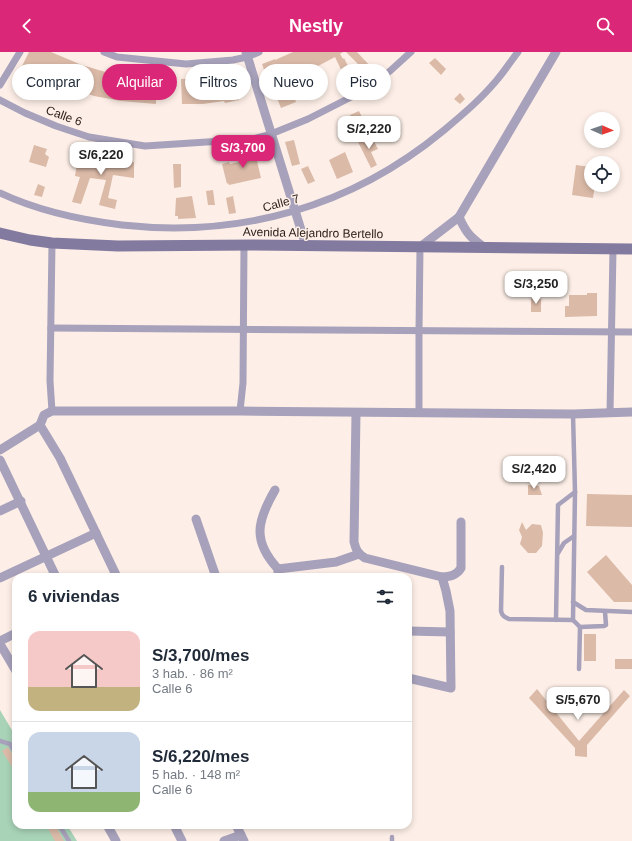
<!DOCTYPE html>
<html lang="es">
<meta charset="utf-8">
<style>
body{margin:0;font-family:Arial,sans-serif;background:#f6f6f7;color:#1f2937;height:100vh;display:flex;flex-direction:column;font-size:15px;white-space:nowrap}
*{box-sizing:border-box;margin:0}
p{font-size:13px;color:#747a83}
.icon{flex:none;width:22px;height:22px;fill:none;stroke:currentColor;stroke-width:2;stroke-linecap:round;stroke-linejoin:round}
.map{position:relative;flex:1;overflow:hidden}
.details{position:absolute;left:12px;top:521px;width:400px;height:256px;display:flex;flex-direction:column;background:#fff;border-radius:12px;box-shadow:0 2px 6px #0003}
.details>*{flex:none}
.hud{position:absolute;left:12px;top:12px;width:400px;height:36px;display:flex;gap:8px}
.needle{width:26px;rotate:92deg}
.tools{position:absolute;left:584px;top:60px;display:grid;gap:8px}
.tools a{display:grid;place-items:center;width:36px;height:36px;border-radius:50%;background:#fff;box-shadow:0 2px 6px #0003;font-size:20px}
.price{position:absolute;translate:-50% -34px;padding:0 9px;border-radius:8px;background:#fff;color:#222;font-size:13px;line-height:26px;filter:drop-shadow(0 1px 2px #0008)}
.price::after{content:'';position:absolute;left:50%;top:24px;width:12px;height:9px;margin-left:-6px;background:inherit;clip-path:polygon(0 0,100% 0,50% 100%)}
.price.current{background:#db2777;color:#fff}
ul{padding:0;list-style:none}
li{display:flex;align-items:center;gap:12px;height:100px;padding:0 16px}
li+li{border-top:1px solid #e0e1e3}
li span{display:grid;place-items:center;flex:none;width:112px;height:80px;border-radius:12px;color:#555}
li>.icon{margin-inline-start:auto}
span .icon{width:48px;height:48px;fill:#fffc;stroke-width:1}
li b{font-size:17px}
h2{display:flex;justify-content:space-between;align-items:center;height:48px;padding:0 16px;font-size:17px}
.chip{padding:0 14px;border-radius:18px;background:#fff;box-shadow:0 2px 6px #0003;font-size:14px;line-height:36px}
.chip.current{background:#db2777;color:#fff}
header{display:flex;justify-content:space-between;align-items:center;height:52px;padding:0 16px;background:#db2777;color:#fff;font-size:18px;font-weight:700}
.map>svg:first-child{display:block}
.green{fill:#a8d3b7}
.building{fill:#dbbaa8}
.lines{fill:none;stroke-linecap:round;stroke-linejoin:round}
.service{stroke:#a7a1bb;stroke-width:4.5}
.pedestrian{stroke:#a7a1bb;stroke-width:7}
.minor{stroke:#a7a1bb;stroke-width:9}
.secondary{stroke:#837a9f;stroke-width:11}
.labels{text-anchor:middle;stroke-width:3;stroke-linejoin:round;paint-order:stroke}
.street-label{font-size:12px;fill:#2e211b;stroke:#fdefe7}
</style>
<header><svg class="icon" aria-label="back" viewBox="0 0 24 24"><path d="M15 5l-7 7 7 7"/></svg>Nestly<svg class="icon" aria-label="search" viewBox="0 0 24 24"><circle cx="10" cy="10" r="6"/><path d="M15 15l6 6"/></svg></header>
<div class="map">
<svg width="632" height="789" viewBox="0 0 632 789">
<rect width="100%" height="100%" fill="#fdefe7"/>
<path class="green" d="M 0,658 L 16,685 L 16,773 L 67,773 L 77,789 L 0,789 Z"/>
<g class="building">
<path d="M 29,0 L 51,0 L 82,13 L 119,24 L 160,27 L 160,25 L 168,25 L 168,42 L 156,42 L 156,52 L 121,49 L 94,44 L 60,32 L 22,14 Z"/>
<path d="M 293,0 L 343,0 L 340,2 L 343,7 L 344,6 L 351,20 L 344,24 L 335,5 L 288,30 L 296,50 L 281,56 L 275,41 L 280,38 L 275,26 L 268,29 L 262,12 L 275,7 L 275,8 Z"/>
<path d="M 346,0 L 357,0 L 373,17 L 368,22 Z"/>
<path d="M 435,6 L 446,17 L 441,23 L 429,11 Z"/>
<path d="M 234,23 L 239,48 L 225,51 L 224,49 L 203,52 L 182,52 L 181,27 L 196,26 L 196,27 L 214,25 L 215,27 Z"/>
<path d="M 460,41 L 465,47 L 460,52 L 454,47 Z"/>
<path d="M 359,59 L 365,71 L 356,76 L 350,63 Z"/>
<path d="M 371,84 L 378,97 L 371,100 L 377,113 L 371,116 L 358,90 Z"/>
<path d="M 294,88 L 300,112 L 292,114 L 285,90 Z"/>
<path d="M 34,93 L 47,97 L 45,102 L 49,105 L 46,115 L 29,110 Z"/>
<path d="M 254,96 L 261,126 L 229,133 L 228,131 L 227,132 L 222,112 L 229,110 L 230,112 L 242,109 L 241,104 L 248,102 L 247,98 Z"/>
<path d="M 345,100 L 353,120 L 337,127 L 329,108 Z"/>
<path d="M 107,102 L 115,103 L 115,108 L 134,110 L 134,126 L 113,123 L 108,146 L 117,148 L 115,157 L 99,153 L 106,128 L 90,126 L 81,152 L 72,150 L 80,125 L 75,124 L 78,105 L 106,109 Z"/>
<path d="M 173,112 L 181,112 L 181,135 L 174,136 Z"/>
<path d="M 576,113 L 591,115 L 591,133 L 595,133 L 593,146 L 572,143 Z"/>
<path d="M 308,114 L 315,129 L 308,132 L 301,117 Z"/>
<path d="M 38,132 L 45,135 L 42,145 L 34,143 Z"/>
<path d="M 213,138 L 215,153 L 208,153 L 206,139 Z"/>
<path d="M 192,144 L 196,166 L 178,167 L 178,164 L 175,164 L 176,146 Z"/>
<path d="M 233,144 L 236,161 L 229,162 L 226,146 Z"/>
<path d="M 587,241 L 597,241 L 597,264 L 565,265 L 565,254 L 569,254 L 569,243 L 587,243 Z"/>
<path d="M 531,246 L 541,247 L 541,260 L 531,260 Z"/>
<path d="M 528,433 L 539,434 L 542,443 L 528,443 Z"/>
<path d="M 587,442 L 632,443 L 632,475 L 586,474 Z"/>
<path d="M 522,470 L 526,478 L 532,472 L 541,473 L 543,481 L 542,494 L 536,501 L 528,501 L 520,492 L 522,485 L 519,478 Z"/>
<path d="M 606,503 L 632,533 L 632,550 L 614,550 L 587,520 Z"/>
<rect x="584" y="582" width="12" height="27"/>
<rect x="615" y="607" width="17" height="10"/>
<path d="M 537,637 L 579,689 L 624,638 L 630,644 L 587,693 L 587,705 L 575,704 L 575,696 L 529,646 Z"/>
<path d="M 8,695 L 16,708 L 16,721 L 2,699 Z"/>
<path d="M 46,773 L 55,773 L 64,789 L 55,789 Z"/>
</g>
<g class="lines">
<g class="service">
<path d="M 573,362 L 575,440 L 573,568 L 580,575 L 604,574 L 606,573 L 605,560"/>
<path d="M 558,501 L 564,491 L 574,484"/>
<path d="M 502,515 L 501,559 C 502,564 505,565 509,567 L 573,568"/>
<path d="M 573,550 L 586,558 L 632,560"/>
<path d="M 556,568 L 558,453 L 575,440"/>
<path d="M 579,617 L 580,575"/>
<path d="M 0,689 L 10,692 L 16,702"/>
<path d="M 59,773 L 69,789"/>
<path d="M 392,789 L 392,785"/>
</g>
<g class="pedestrian">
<path d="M 104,0 L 117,5 L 186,12 L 233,8 L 247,5 L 259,0"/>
<path d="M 0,33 L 20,0"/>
<path d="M 0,48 L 25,61 L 56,74 L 89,85 L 145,94 L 253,87 L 271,82 L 308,67 L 359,41 L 390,19 L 411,0"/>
<path d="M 0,141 C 38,159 80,168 122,173 C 241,186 351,155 443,79 C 462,63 480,48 496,29 C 504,20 510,10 518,0"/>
<path d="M 51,276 L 632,280"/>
<path d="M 52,359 L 50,329 L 52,191"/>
<path d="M 240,359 L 243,331 L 244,193"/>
<path d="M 419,360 L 419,279 L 420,195"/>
<path d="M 610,361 L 613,198"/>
</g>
<g class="minor">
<path d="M 246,0 L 306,194"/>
<path d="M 459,165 C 466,181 471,186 485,196"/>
<path d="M 420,195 L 459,165 L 556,0"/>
<path d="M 356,361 L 354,490 C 356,498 358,502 365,506 L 442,525 L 446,539 L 450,559 L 451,636 L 408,626"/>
<path d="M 40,373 L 60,406 L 117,525"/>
<path d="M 0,398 L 40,373 L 44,363 L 52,359 L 240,359 L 573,362 L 632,360"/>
<path d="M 0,408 L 56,525"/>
<path d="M 275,438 C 257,469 252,489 278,517 L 278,525"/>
<path d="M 0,459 L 21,449"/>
<path d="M 196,467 L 216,525"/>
<path d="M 278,517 L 336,510 L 359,502"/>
<path d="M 442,525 C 449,525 457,523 461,516 L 461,470"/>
<path d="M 0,526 L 96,481"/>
<path d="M 408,579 L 450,580"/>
<path d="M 0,589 L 16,581"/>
<path d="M 0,592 L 16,619"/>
<path d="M 107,773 L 116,789"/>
<path d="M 174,773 L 182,789"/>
<path d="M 236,773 L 244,789"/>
<path d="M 224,789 L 241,783"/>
</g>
<path class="secondary" d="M 0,181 L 30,188 L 52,191 L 118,194 L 254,193 L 632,197"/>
</g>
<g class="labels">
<g class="street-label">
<text transform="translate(64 64) rotate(20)" y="4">Calle 6</text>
<text transform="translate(281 151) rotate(-15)" y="4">Calle 7</text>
<text transform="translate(313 181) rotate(1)" y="4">Avenida Alejandro Bertello</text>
</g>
</g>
</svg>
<div class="tools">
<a><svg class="needle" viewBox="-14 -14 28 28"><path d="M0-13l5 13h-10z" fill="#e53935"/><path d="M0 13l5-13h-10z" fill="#747a83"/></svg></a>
<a><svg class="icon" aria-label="locate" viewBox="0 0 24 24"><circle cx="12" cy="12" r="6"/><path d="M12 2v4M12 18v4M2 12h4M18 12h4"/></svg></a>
</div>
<b class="price" style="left:369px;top:98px">S/2,220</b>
<b class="price current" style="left:243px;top:117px">S/3,700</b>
<b class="price" style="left:101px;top:124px">S/6,220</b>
<b class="price" style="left:536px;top:253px">S/3,250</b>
<b class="price" style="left:534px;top:438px">S/2,420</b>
<b class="price" style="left:578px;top:669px">S/5,670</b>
<div class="hud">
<a class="chip">Comprar</a>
<a class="chip current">Alquilar</a>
<a class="chip">Filtros</a>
<a class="chip">Nuevo</a>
<a class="chip">Piso</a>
</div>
<section class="details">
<h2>6 viviendas<svg class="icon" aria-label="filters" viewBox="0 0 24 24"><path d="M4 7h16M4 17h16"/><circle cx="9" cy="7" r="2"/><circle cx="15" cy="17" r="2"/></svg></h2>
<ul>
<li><span style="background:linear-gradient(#f6c9c9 70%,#c2b280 0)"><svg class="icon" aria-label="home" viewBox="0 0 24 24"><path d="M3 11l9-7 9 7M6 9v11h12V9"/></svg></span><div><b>S/3,700/mes</b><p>3 hab. · 86 m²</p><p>Calle 6</p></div></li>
<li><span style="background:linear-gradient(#c9d6e8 75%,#8fb573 0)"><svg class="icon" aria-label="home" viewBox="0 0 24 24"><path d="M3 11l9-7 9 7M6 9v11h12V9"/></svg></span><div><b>S/6,220/mes</b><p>5 hab. · 148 m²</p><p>Calle 6</p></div></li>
</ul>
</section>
</div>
